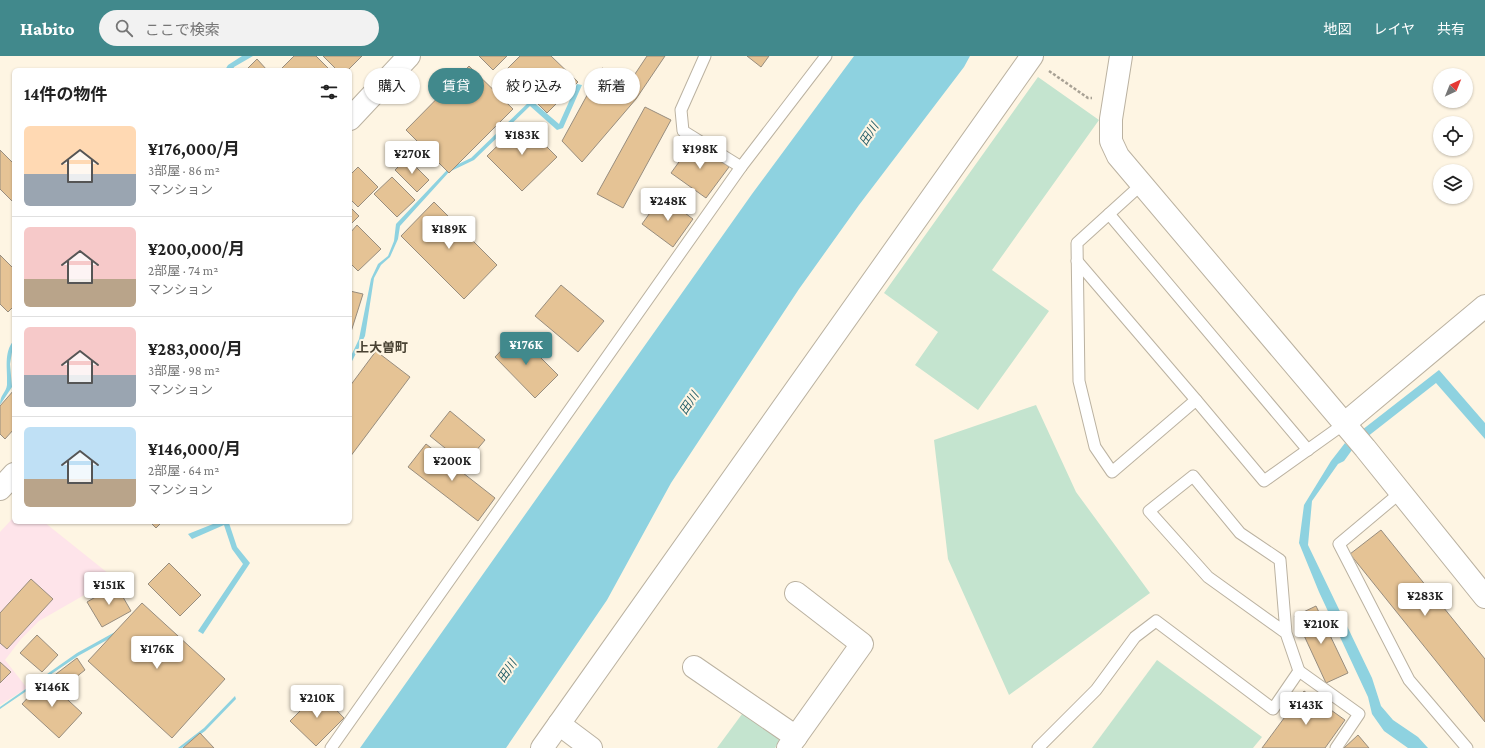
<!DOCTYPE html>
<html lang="ja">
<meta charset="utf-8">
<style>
body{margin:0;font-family:"Crimson Pro","Noto Sans JP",serif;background:#f2f2f2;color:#222;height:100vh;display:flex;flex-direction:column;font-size:15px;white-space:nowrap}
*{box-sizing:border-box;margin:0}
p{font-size:13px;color:#767676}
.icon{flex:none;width:22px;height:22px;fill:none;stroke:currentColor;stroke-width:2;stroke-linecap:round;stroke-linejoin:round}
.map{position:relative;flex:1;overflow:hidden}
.sheet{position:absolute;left:12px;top:12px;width:340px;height:456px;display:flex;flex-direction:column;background:#fff;border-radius:6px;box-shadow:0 1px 3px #0004}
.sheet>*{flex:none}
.guide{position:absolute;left:364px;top:12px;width:380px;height:36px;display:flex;gap:8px}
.needle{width:26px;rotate:43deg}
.tools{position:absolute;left:1433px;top:12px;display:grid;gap:8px}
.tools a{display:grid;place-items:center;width:40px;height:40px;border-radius:50%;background:#fff;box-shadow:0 1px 3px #0004;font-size:20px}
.price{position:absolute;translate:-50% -34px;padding:0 9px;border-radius:4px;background:#fff;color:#222;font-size:13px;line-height:26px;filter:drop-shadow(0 1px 2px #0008)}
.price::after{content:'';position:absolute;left:50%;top:24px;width:12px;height:9px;margin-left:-6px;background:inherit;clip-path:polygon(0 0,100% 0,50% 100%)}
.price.active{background:#41898c;color:#fff}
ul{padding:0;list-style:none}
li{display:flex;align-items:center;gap:12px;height:100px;padding:0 12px}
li+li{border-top:1px solid #e0e0e0}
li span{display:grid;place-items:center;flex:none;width:112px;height:80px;border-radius:6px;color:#555}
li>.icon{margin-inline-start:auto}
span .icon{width:48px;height:48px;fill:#fffc;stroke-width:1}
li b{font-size:17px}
h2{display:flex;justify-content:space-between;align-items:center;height:48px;padding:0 12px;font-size:17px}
.pill{padding:0 14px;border-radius:18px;background:#fff;box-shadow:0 1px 3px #0004;font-size:14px;line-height:36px}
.pill.active{background:#41898c;color:#fff}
header{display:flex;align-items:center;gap:24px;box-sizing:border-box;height:56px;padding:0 20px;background:#41898c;color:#fff}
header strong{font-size:19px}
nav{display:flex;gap:22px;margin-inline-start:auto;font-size:14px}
.search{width:280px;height:36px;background:#f2f2f2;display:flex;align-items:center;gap:10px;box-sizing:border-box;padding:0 14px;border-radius:22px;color:#767676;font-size:15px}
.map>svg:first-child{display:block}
.commercial{fill:#fee4ea}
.green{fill:#c4e4cf}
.water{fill:#8ed2e0}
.building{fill:#e5c395;stroke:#988d7e}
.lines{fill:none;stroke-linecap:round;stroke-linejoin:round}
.service-casing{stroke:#bbb2a1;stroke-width:13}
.minor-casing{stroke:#bbb2a1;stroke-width:24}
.primary-casing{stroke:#bbb2a1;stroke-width:24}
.path{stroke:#a8a194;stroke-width:2.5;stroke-dasharray:3 2;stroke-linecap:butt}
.service{stroke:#fff;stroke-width:11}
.minor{stroke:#fff;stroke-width:22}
.primary{stroke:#fff;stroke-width:22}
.labels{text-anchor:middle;stroke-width:4;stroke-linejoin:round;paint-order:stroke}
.water-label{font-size:12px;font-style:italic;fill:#265f69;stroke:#fef5e3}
.quarter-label{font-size:13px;font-weight:bold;fill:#4a4334;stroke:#fef5e3}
</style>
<header>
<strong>Habito</strong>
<div class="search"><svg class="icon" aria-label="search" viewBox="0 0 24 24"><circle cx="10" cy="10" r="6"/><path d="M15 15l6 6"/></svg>ここで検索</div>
<nav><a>地図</a><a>レイヤ</a><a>共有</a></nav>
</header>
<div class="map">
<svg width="1485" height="692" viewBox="0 0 1485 692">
<rect width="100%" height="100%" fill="#fef5e3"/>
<path class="commercial" d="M 14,461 L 14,466 L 44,466 L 114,522 L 39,565 L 21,583 L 5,604 L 27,632 L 0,649 L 0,476 Z"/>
<g class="green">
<path d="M 1038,21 L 1099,64 L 992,214 L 1049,255 L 978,354 L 915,309 L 938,276 L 884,237 Z"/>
<path d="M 1036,349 L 1076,436 L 1150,537 L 1009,639 L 948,503 L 934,384 Z"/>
<path d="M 1157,604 L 1262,681 L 1253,692 L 1092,692 Z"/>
<path d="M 745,654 L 778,678 L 779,686 L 775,692 L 717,692 Z"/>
</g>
<g class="water">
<path d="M 242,0 L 253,0 L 234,11 L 233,14 L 225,14 L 228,9 Z"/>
<path d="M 854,0 L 970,0 L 964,11 L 859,149 L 799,233 L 671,427 L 607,544 L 506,692 L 360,692 L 752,138 Z"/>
<path d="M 577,28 L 582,29 L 563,72 L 557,74 L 530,50 L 474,104 L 449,116 L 400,170 L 398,183 L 390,201 L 381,209 L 374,222 L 365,280 L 350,309 L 350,302 L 359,283 L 371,223 L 378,208 L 388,200 L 394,185 L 396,168 L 448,113 L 471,102 L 531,44 L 559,68 Z"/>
<path d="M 14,284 L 10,308 L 12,331 L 0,349 C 0,338 6,337 7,329 C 8,313 3,297 14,284 Z"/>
<path d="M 1439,314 L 1485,367 L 1485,383 L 1436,327 L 1367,381 L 1362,374 Z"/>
<path d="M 1345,387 L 1352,394 L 1344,405 L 1338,408 L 1312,445 L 1308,489 L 1372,622 L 1381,650 L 1393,664 L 1418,681 L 1428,692 L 1408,692 L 1384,675 L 1372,658 L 1368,641 L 1319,536 L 1299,487 L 1304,449 L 1331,405 Z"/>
<path d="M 218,466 L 232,466 L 229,467 L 237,491 L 250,507 L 203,578 L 198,575 L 243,508 L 232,493 L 224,469 L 192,483 L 188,478 Z"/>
<path d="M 124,571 L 125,574 L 78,600 L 0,653 L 0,651 L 77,597 Z"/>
<path d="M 235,640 L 236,643 L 205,675 L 182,692 L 178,692 L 204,672 Z"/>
</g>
<g class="building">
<path d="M 294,0 L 316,0 L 330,14 L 280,14 Z"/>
<path d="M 323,0 L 362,0 L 348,14 L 337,14 Z"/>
<path d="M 479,0 L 507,0 L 493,14 Z"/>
<path d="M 520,0 L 551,0 L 578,26 L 547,57 L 505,15 Z"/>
<path d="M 647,0 L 665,0 L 636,43 L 582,106 L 562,85 L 602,12 L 631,24 Z"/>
<path d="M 747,0 L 769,0 L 761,11 Z"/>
<path d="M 257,3 L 267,14 L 246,14 Z"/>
<path d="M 469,10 L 513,53 L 449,117 L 406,74 Z"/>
<path d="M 645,51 L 671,64 L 623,152 L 597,138 Z"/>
<path d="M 522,66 L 557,101 L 522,135 L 487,100 Z"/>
<path d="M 694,85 L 729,111 L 706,142 L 671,117 Z"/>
<path d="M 0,94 L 14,108 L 14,147 L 0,133 Z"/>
<path d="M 407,102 L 429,124 L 417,136 L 395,114 Z"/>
<path d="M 358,111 L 378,131 L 358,151 L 350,143 L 350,119 Z"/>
<path d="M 392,121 L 415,144 L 397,161 L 374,138 Z"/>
<path d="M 662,140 L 693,163 L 673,191 L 642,168 Z"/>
<path d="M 434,146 L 497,209 L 464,243 L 401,180 Z"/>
<path d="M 350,151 L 359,160 L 350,169 Z"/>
<path d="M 357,169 L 381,193 L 358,215 L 350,207 L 350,177 Z"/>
<path d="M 0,199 L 14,213 L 14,250 L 8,256 L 0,248 Z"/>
<path d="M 561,229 L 604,265 L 578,296 L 535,260 Z"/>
<path d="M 350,235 L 363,238 L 350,279 Z"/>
<path d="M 517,278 L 558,319 L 535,342 L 495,301 Z"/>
<path d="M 376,295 L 410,321 L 350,401 L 350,330 Z"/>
<path d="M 14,334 L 14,373 L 5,383 L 0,378 L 0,350 Z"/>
<path d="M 450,355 L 485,384 L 465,408 L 430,380 Z"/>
<path d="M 426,388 L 495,442 L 478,465 L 408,411 Z"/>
<path d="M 150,466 L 162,466 L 156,472 Z"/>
<path d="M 1381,474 L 1485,603 L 1485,666 L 1350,498 Z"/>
<path d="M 169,507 L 201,539 L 180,560 L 148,528 Z"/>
<path d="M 31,523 L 53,543 L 7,593 L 0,587 L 0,557 Z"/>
<path d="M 116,529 L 131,555 L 102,571 L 87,546 Z"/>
<path d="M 142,547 L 225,623 L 172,682 L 88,605 Z"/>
<path d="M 1316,550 L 1348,617 L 1326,627 L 1295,560 Z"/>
<path d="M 37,579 L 58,599 L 42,616 L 20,597 Z"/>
<path d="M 77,602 L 85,614 L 61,633 L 52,621 Z"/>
<path d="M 0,606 L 11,616 L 0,627 Z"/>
<path d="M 45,623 L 82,657 L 59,682 L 22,648 Z"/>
<path d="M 1304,635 L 1345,664 L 1325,692 L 1262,692 Z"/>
<path d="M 319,636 L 344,662 L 316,690 L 290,665 Z"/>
<path d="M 200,677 L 214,692 L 183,692 Z"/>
<path d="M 1358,679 L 1369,692 L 1344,692 Z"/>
</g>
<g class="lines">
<g class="service-casing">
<g id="service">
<path d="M 705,0 L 681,54 L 683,75 L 741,111"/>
<path d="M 1142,128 L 1077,187 L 1079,325 L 1095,391 L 1112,416 L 1196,344 L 1264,425 L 1344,368"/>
<path d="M 1109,158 L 1308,394"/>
<path d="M 1077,205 L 1196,344"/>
<path d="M 1401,436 L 1339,488 L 1409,624 L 1467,692"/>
<path d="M 1286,577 L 1280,504 L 1240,477 L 1193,420 L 1149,455 L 1208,521 L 1286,577 L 1299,615"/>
<path d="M 331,692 L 741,111 L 826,0"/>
<path d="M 1038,692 L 1096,634 L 1135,581 L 1156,565 L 1273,653 L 1299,615 L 1359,658 L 1336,692"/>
</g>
</g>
<g class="minor-casing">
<g id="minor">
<path d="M 1121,0 L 1111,63 L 1111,85 L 1118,100 L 1365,392 L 1485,541"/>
<path d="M 1344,368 L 1485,250"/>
<path d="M 694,611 L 796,681"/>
<path d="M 559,668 L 591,692"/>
<path d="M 542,692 L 1032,0"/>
<path d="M 788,692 L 862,588 L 796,537"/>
</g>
</g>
<g class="primary-casing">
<g id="primary">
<path d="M 350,63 L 409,0"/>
<path d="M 0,433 L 14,418"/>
</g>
</g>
<path class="path" d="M 1049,15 L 1088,42 L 1092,42"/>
<use href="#service" class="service"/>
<use href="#minor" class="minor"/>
<use href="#primary" class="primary"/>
</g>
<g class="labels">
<g class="water-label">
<text transform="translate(869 78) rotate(-57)" y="4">田川</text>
<text transform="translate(689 347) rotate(-56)" y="4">田川</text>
<text transform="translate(507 615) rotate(-56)" y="4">田川</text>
</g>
<g class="quarter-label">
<text x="382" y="296">上大曽町</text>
</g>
</g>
</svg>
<div class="tools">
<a><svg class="needle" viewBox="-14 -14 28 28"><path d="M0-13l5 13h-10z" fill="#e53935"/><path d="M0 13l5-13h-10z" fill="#767676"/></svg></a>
<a><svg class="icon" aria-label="locate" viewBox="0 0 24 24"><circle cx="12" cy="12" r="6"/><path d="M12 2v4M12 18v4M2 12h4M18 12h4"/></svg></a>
<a><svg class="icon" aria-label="layers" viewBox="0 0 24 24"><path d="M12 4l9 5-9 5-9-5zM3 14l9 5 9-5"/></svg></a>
</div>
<b class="price" style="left:522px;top:100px">¥183K</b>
<b class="price" style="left:700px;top:114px">¥198K</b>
<b class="price" style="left:412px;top:119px">¥270K</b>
<b class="price" style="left:668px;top:166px">¥248K</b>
<b class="price" style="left:449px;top:194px">¥189K</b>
<b class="price active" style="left:526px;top:310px">¥176K</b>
<b class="price" style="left:452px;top:426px">¥200K</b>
<b class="price" style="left:109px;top:550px">¥151K</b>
<b class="price" style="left:1425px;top:561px">¥283K</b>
<b class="price" style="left:1321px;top:589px">¥210K</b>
<b class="price" style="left:157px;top:614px">¥176K</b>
<b class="price" style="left:52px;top:652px">¥146K</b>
<b class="price" style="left:317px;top:663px">¥210K</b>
<b class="price" style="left:1306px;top:670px">¥143K</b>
<div class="guide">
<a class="pill">購入</a>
<a class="pill active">賃貸</a>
<a class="pill">絞り込み</a>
<a class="pill">新着</a>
</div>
<section class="sheet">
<h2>14件の物件<svg class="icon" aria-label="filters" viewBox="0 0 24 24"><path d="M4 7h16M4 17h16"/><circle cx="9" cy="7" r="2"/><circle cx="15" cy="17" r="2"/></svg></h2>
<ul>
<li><span style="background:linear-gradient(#ffd9b3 60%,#9aa5b1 0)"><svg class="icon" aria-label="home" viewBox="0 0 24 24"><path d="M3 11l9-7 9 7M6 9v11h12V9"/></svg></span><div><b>¥176,000/月</b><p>3部屋 · 86 m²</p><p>マンション</p></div></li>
<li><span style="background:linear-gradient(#f6c9c9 65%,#b9a48a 0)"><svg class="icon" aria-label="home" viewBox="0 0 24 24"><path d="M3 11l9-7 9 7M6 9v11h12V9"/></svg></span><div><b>¥200,000/月</b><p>2部屋 · 74 m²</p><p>マンション</p></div></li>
<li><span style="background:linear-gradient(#f6c9c9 60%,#9aa5b1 0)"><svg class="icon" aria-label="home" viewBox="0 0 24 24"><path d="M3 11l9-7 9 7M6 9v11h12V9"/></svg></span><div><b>¥283,000/月</b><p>3部屋 · 98 m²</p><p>マンション</p></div></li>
<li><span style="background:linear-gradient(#bfe0f5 65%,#b9a48a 0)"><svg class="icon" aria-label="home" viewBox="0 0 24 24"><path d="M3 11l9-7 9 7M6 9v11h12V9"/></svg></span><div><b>¥146,000/月</b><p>2部屋 · 64 m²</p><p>マンション</p></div></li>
</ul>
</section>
</div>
